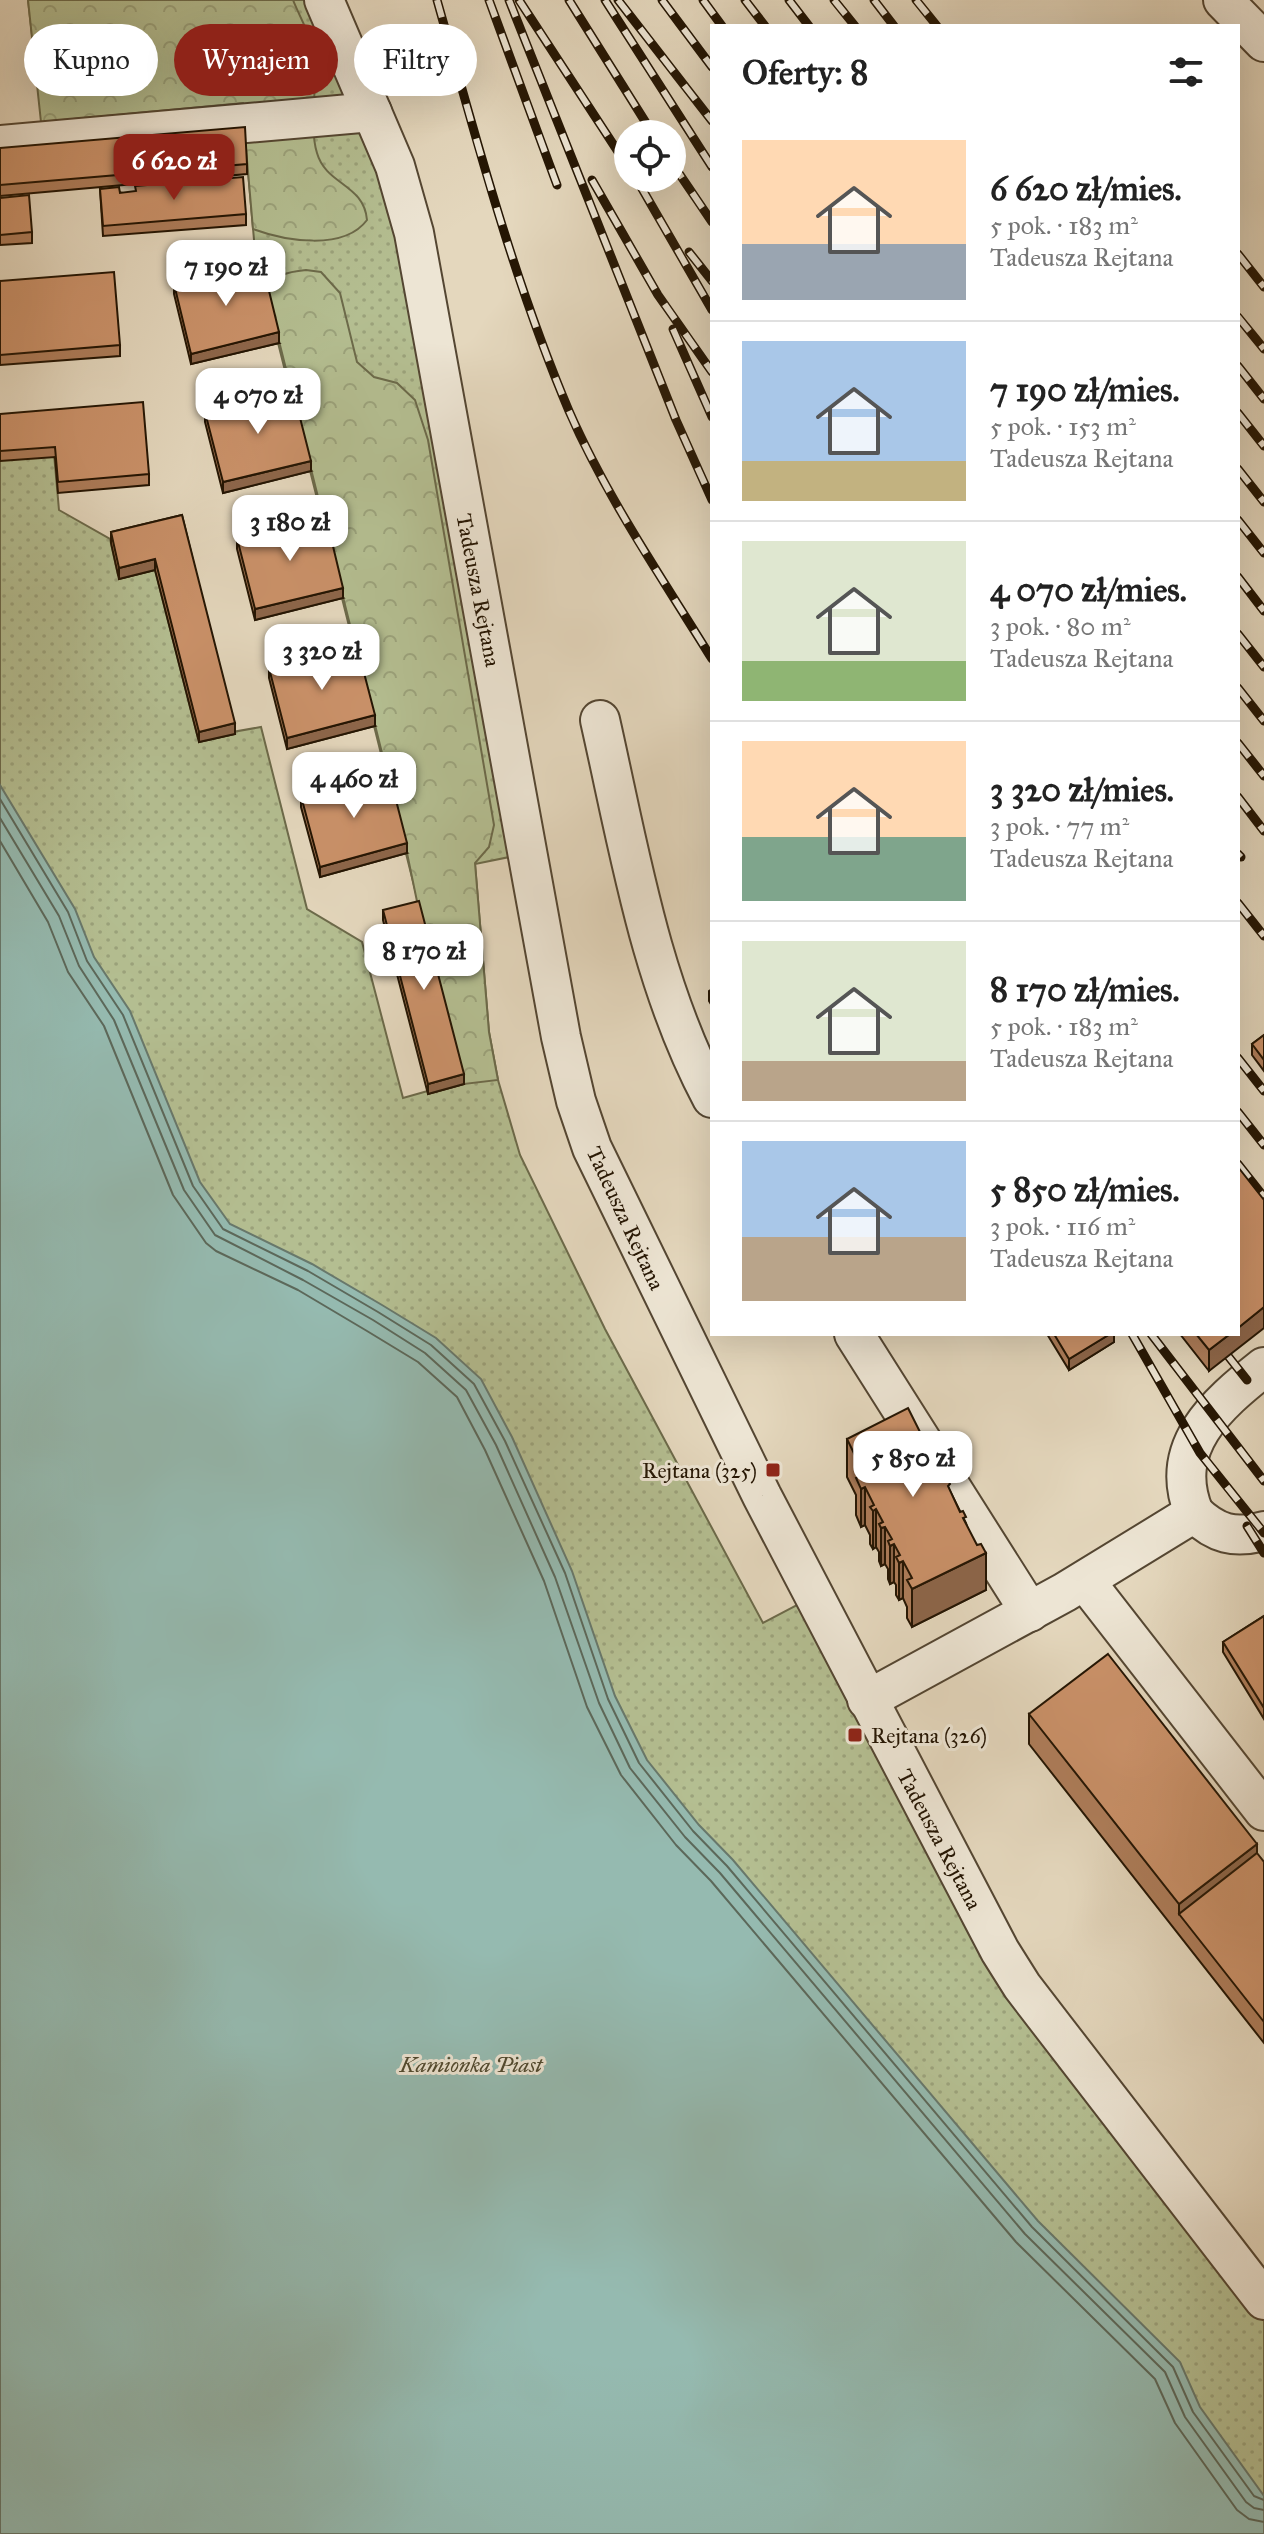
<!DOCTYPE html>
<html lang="pl">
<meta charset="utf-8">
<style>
body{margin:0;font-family:"IM FELL Great Primer",serif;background:#f2f2f2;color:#222;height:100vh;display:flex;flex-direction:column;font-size:30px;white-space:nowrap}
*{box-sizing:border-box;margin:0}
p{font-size:26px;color:#767676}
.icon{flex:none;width:44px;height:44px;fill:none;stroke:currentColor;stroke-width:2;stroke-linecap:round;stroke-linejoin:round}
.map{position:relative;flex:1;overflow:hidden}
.details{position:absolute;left:710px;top:24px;width:530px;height:1312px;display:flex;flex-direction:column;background:#fff;border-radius:0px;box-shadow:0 8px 32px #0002}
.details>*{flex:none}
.banner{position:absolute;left:24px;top:24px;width:566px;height:72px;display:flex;gap:16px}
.buttons{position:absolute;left:614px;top:120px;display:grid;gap:16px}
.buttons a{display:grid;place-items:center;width:72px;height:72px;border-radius:50%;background:#fff;box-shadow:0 8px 32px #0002;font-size:40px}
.price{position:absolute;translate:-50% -68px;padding:0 18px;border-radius:16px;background:#fff;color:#222;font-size:26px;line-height:52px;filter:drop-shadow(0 2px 4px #0008)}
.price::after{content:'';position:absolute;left:50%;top:48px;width:24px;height:18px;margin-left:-12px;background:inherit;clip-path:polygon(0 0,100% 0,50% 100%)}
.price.current{background:#8f2418;color:#fff}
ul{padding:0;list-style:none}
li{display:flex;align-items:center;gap:24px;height:200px;padding:0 32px}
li+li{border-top:2px solid #e0e0e0}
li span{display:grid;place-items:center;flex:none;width:224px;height:160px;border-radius:0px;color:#555}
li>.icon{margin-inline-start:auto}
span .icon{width:96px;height:96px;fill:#fffc;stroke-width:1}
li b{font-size:34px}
h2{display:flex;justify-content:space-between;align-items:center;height:96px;padding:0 32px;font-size:34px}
.tag{padding:0 28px;border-radius:36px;background:#fff;box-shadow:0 8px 32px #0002;font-size:28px;line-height:72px}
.tag.current{background:#8f2418;color:#fff}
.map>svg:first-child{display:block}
.grass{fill:url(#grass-dots);stroke:#6c6a4a;stroke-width:2}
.forest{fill:url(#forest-crowns);stroke:#6c6a4a;stroke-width:2}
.water{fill:#95bab0;stroke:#68786b;stroke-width:2}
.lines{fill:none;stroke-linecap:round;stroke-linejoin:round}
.shore{stroke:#5c685a;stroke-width:2}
.minor-casing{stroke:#544632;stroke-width:42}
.minor{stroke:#ede5d4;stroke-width:38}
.rail-casing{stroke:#241503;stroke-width:9}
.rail{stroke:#ede5d4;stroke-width:6;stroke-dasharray:18;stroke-linecap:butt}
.wall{fill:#ae7d5a;stroke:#241503;stroke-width:2}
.shaded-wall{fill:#8d664a;stroke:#241503;stroke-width:2}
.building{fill:#ca9169;stroke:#241503;stroke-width:2}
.poi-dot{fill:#8f2418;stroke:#ede5d4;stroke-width:3}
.labels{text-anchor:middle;stroke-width:6;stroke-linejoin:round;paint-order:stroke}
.street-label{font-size:22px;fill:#241503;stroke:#ede5d4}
.poi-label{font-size:22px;fill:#241503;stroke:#ede5d4;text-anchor:end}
.park-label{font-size:22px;font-style:italic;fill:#4f482e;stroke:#ede5d4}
</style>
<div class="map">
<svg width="1264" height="2534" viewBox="0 0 1264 2534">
<defs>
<pattern id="grass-dots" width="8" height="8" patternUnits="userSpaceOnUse" patternTransform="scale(2)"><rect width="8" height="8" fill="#b4be91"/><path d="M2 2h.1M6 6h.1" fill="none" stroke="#9ba27b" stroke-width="1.8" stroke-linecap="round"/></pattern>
<pattern id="forest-crowns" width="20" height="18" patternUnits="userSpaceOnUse" patternTransform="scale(2)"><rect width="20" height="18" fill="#b4be91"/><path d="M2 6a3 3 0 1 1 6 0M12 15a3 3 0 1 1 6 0" fill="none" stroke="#9ba27b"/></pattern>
</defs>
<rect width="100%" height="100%" fill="#e4d7bd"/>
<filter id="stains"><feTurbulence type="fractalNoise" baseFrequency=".0025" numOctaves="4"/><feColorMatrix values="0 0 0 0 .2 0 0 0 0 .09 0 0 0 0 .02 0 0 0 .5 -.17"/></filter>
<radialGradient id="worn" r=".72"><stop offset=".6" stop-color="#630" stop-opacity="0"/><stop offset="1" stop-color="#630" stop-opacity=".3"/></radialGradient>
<path class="grass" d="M 28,0 L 324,0 L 379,127 L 529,853 L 475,864 L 489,1032 L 498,1080 L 520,1155 L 605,1329 L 763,1623 L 814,1596 L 970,1897 L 1264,2300 L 1264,2534 L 0,2534 L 0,458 L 54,454 L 59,510 L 110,539 L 118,575 L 154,566 L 198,738 L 261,727 L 307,909 L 362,942 L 403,1098 L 463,1081 L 255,251 L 245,137 L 44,141 Z"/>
<g class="forest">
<path d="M 28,0 L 293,0 C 300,18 313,39 315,59 C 317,85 309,128 317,153 C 326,185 364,184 367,220 C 344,251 285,241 253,229 L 245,137 L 248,112 L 243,103 L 41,122 Z"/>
<path d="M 306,270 L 321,272 L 340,293 L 357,362 L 374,377 L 397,383 L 415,400 L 428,440 L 494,825 L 489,847 L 475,863 L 489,1032 L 498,1080 L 464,1084 L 419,911 L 407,853 L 267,293 C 276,274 286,272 306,270 Z"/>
</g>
<path class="water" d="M 0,785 L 75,909 L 94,957 L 130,1011 L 200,1182 L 230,1224 L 312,1264 L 382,1305 L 436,1338 L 481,1379 L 512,1437 L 572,1571 L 615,1696 L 647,1760 L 699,1825 L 733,1860 L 1038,2221 L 1180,2362 L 1200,2407 L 1264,2496 L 1264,2534 L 0,2534 Z"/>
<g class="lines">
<g class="shore">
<path d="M 0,799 L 68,912 L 87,961 L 123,1015 L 193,1186 L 223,1229 L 308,1271 L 378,1312 L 431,1345 L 474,1384 L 505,1441 L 565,1573 L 608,1699 L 639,1763 L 693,1831 L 727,1866 L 1032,2227 L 1173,2367 L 1193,2412 L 1254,2496 L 1264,2500"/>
<path d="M 0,818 L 59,916 L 79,966 L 114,1020 L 184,1190 L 215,1235 L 303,1280 L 373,1320 L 425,1353 L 466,1390 L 496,1445 L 555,1577 L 599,1703 L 630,1768 L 685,1837 L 720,1873 L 1025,2234 L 1165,2372 L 1185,2417 L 1246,2502 L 1254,2508 L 1264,2510"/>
<path d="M 0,841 L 48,922 L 68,972 L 104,1026 L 173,1195 L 206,1243 L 216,1251 L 298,1290 L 367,1331 L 418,1362 L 457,1397 L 485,1450 L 544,1581 L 587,1707 L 621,1775 L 676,1845 L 711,1881 L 1016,2242 L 1155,2379 L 1175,2423 L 1237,2510 L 1249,2519 L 1264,2522"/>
</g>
<g class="minor-casing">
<g id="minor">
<path d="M 324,0 L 395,166 L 414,233 L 561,1037 L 576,1101 L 592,1148 L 762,1496 L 1000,1951 L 1022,1986 L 1055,2029 L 1264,2300"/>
<path d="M 1223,0 L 1264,42"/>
<path d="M 0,145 L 372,112"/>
<path d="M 600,720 C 629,848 650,982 712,1098"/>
<path d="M 854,1334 L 1030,1612"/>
<path d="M 1194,1513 C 1167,1447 1216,1405 1264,1367"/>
<path d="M 1085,1581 L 1264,1811"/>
<path d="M 867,1700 L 1065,1592 L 1194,1513 C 1216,1534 1234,1539 1264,1531"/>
</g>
</g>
<use href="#minor" class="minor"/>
<g class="rail-casing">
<g id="rail">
<path d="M 437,0 C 476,138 513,279 569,411 C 607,498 662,578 712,659"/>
<path d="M 489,0 L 557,185"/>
<path d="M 509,0 L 676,420 L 712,500"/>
<path d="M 519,0 L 628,167"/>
<path d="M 569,0 L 653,134"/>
<path d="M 605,0 L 712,167"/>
<path d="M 618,0 L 712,121"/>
<path d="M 662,0 L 712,67"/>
<path d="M 703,0 L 722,26"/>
<path d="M 745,0 L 765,26"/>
<path d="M 789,0 L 809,26"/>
<path d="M 834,0 L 855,26"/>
<path d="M 874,0 L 894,26"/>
<path d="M 916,0 L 937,26"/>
<path d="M 672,163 L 712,222"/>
<path d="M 592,180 L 658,295 L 712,372"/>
<path d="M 641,187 L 712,310"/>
<path d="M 689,252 L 712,281"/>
<path d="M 1238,254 L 1264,287"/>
<path d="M 1238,317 L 1264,349"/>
<path d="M 673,329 L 712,417"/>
<path d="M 1238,366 L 1264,399"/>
<path d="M 1238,413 L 1264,446"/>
<path d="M 1238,469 L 1264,502"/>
<path d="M 1238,520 L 1264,553"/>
<path d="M 1238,577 L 1264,611"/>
<path d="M 1238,634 L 1264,667"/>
<path d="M 1238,688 L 1264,721"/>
<path d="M 1238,743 L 1264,776"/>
<path d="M 1238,797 L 1264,831"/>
<path d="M 1238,854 L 1241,857"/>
<path d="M 1238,903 L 1264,936"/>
<path d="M 1238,1058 L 1264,1091"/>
<path d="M 1238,1112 L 1264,1145"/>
<path d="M 1238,1164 L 1264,1197"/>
<path d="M 1132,1334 L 1200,1453 L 1264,1533"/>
<path d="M 1151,1334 L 1264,1481"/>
<path d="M 1228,1356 L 1247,1380"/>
<path d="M 1247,1526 L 1264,1553"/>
</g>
</g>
<use href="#rail" class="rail"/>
</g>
<g class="wall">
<path d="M 0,148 L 247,164 L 247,174 L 0,196 Z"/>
<path d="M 100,189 L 246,214 L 246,225 L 103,236 Z"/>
<path d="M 0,198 L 32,232 L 32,243 L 0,245 Z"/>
<path d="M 0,281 L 120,345 L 120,356 L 0,365 Z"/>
<path d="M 174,284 L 279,343 L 191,364 L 174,294 Z"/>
<path d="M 205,412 L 311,471 L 223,493 L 205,422 Z"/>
<path d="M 0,414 L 149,474 L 149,485 L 58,493 L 55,457 L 0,461 Z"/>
<path d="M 182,515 L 235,734 L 199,742 L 155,570 L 119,579 L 111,543 L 111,532 Z"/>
<path d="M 237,538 L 343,598 L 255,620 L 237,549 Z"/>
<path d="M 269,668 L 375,726 L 287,749 L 269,678 Z"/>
<path d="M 301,796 L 407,853 L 320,877 L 301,807 Z"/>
<path d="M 383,910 L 464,1084 L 428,1094 L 383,920 Z"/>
<path d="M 712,989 L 712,1006 L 709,1001 L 709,991 Z"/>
<path d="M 1264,1035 L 1264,1071 L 1252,1055 L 1252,1044 Z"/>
<path d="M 1047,1334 L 1114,1334 L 1114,1342 L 1069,1370 Z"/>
<path d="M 1180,1334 L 1238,1334 L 1209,1371 Z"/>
<path d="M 847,1439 L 934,1459 L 966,1523 L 986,1590 L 912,1627 L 907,1618 L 907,1607 L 903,1598 L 899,1600 L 896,1595 L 896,1585 L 894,1582 L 890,1584 L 888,1579 L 888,1569 L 885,1564 L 881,1566 L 879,1561 L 879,1552 L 876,1547 L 873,1549 L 870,1544 L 870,1535 L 865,1525 L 861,1527 L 856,1515 L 856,1495 L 847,1477 Z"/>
<path d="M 1264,1616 L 1264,1719 L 1223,1652 L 1223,1642 Z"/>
<path d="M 1029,1714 L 1264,1862 L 1264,2043 L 1029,1744 Z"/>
</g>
<g class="shaded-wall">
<path d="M 279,332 L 279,343 L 191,364 L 191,354 Z"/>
<path d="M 311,461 L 311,471 L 223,493 L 223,482 Z"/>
<path d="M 155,559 L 155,570 L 119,579 L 119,568 Z"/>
<path d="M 343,588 L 343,598 L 255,620 L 255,609 Z"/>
<path d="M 375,715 L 375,726 L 287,749 L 287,738 Z"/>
<path d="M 235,723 L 235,734 L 199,742 L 199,732 Z"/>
<path d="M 407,843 L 407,853 L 320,877 L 320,867 Z"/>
<path d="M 464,1074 L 464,1084 L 428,1094 L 428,1084 Z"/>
<path d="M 1264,1307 L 1264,1328 L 1209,1371 L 1209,1350 L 1230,1334 L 1238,1334 L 1238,1328 Z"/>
<path d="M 1110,1334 L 1114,1334 L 1114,1342 L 1069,1370 L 1069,1359 Z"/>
<path d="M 865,1487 L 865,1525 L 861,1527 L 861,1489 Z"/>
<path d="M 876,1509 L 876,1547 L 873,1549 L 873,1511 Z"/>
<path d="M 885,1527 L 885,1564 L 881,1566 L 881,1528 Z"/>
<path d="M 894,1544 L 894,1582 L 890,1584 L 890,1546 Z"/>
<path d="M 986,1553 L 986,1590 L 912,1627 L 912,1589 Z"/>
<path d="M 903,1561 L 903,1598 L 899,1600 L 899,1563 Z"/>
<path d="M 1257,1844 L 1257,1873 L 1179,1914 L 1179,1904 Z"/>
</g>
<g class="building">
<path d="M 245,127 L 247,164 L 0,185 L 0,148 Z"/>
<path d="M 243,177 L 246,214 L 103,226 L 100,189 L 119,187 L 120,193 L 136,191 L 135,186 Z"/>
<path d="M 29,195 L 32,232 L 0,235 L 0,198 Z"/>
<path d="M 262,262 L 279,332 L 191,354 L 174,284 Z"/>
<path d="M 114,272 L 120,345 L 0,355 L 0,281 Z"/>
<path d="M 293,390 L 311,461 L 223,482 L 205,412 Z"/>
<path d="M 143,402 L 149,474 L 58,482 L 55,447 L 0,451 L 0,414 Z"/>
<path d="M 182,515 L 235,723 L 199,732 L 155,559 L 119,568 L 111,532 Z"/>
<path d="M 326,517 L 343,588 L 255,609 L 237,538 Z"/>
<path d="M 357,646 L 375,715 L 287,738 L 269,668 Z"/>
<path d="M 389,773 L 407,843 L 320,867 L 301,796 Z"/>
<path d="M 419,901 L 464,1074 L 428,1084 L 383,910 Z"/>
<path d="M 1264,1035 L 1264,1060 L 1252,1044 Z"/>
<path d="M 1238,1167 L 1264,1200 L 1264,1307 L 1238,1328 Z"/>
<path d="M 1054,1334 L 1110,1334 L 1069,1359 Z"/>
<path d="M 1196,1334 L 1230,1334 L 1209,1350 Z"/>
<path d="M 908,1408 L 928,1448 L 931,1446 L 934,1452 L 931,1454 L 945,1480 L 947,1478 L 950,1484 L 948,1486 L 960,1512 L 963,1511 L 966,1517 L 963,1518 L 977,1545 L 981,1544 L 986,1553 L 912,1589 L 907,1580 L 912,1578 L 903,1561 L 899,1563 L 896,1557 L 900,1555 L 894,1544 L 890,1546 L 888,1541 L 892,1539 L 885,1527 L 881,1528 L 879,1524 L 883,1522 L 876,1509 L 873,1511 L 870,1507 L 874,1505 L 865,1487 L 861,1489 L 856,1478 L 864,1474 L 847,1439 Z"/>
<path d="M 1264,1616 L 1264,1708 L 1223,1642 Z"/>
<path d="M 1108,1654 L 1257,1844 L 1179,1904 L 1029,1714 Z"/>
<path d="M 1257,1853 L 1264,1862 L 1264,2022 L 1179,1914 Z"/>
</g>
<g class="poi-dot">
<rect x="765" y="1462" width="16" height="16" rx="4"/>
<rect x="847" y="1727" width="16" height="16" rx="4"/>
</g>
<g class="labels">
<g class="street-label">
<text transform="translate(479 590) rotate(79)" y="8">Tadeusza Rejtana</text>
<text transform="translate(626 1218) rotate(65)" y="8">Tadeusza Rejtana</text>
<text transform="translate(940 1839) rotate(62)" y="8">Tadeusza Rejtana</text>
</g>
<g class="poi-label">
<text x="757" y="1478">Rejtana (325)</text>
<text x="871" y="1743" text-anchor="start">Rejtana (326)</text>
</g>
<g class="park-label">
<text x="471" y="2072">Kamionka Piast</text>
</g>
</g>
<rect width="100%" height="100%" filter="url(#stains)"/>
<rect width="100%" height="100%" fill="url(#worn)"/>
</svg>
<div class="buttons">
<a><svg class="icon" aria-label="locate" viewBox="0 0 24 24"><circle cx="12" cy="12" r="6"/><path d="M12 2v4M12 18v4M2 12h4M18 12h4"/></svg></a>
</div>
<b class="price current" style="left:174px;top:202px">6 620 zł</b>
<b class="price" style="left:226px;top:308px">7 190 zł</b>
<b class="price" style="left:258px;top:436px">4 070 zł</b>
<b class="price" style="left:290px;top:563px">3 180 zł</b>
<b class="price" style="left:322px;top:692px">3 320 zł</b>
<b class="price" style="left:354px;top:820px">4 460 zł</b>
<b class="price" style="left:424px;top:992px">8 170 zł</b>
<b class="price" style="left:913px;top:1499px">5 850 zł</b>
<div class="banner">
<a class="tag">Kupno</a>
<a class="tag current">Wynajem</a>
<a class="tag">Filtry</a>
</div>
<section class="details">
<h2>Oferty: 8<svg class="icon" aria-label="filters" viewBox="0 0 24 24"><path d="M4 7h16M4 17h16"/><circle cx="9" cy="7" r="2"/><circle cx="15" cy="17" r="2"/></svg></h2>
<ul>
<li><span style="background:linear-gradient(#ffd9b3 65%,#9aa5b1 0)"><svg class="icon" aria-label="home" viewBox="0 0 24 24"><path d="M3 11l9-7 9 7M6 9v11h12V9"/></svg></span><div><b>6 620 zł/mies.</b><p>5 pok. · 183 m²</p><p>Tadeusza Rejtana</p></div></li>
<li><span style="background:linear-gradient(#a9c7e8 75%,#c2b280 0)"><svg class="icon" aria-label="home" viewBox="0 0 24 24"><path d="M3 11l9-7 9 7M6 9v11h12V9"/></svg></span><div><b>7 190 zł/mies.</b><p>5 pok. · 153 m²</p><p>Tadeusza Rejtana</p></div></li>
<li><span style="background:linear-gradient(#dfe7d0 75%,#8fb573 0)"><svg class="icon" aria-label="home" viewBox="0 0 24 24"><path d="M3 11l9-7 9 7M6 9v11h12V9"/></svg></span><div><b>4 070 zł/mies.</b><p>3 pok. · 80 m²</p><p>Tadeusza Rejtana</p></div></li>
<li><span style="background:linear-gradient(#ffd9b3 60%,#7fa58c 0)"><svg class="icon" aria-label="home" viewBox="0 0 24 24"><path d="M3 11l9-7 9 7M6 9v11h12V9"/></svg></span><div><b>3 320 zł/mies.</b><p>3 pok. · 77 m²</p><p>Tadeusza Rejtana</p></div></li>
<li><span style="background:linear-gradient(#dfe7d0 75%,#b9a48a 0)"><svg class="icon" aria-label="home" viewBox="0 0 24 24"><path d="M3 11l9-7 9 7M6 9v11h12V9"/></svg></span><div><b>8 170 zł/mies.</b><p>5 pok. · 183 m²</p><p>Tadeusza Rejtana</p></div></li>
<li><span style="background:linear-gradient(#a9c7e8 60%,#b9a48a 0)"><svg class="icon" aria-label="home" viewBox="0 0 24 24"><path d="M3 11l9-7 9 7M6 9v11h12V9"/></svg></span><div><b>5 850 zł/mies.</b><p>3 pok. · 116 m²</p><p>Tadeusza Rejtana</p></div></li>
</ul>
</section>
</div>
